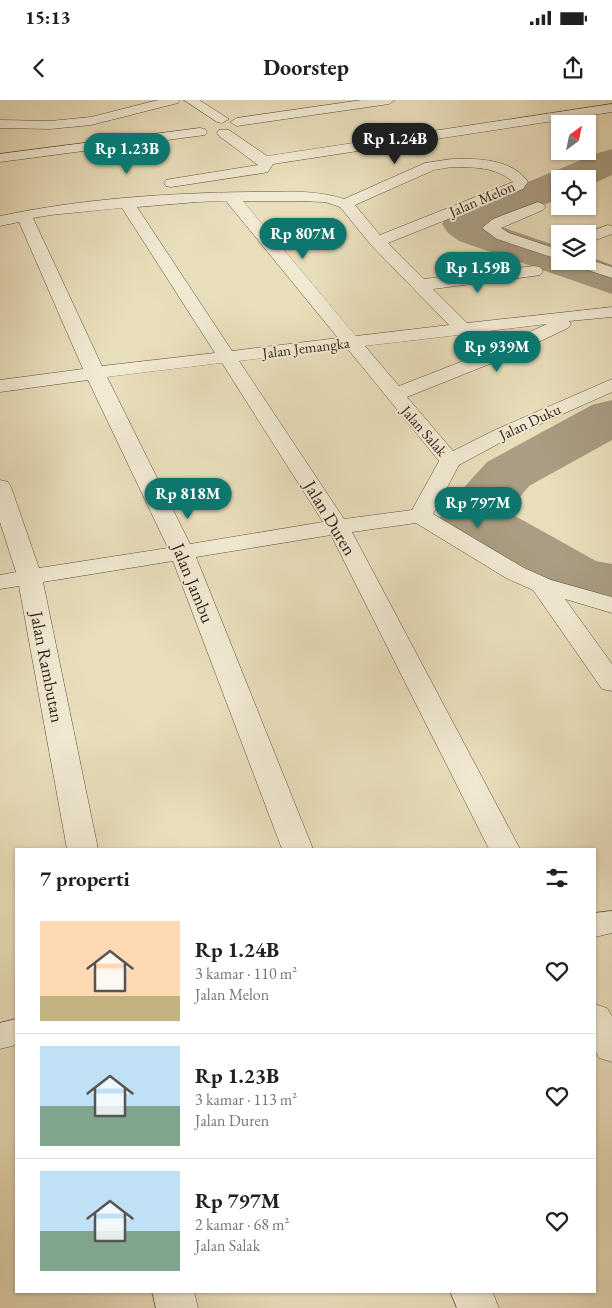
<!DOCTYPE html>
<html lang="id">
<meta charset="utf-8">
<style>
body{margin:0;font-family:"EB Garamond",serif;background:#f2f2f2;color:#202124;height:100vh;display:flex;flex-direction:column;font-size:19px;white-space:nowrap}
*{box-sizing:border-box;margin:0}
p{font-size:16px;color:#757577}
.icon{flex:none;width:28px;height:28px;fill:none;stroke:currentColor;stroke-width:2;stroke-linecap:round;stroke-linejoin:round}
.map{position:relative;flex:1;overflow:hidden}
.details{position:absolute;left:15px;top:748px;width:581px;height:445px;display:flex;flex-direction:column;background:#fff;border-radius:0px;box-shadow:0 1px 4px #0004}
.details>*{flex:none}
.needle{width:32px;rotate:33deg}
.buttons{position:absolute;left:551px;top:15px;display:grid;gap:10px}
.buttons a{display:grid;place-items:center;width:45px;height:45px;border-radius:0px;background:#fff;box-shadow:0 1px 4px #0004;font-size:25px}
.price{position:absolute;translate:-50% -42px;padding:0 11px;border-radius:18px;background:#0f766e;color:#fff;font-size:16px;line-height:32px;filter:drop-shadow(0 1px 2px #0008)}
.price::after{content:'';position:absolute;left:50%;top:30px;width:15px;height:11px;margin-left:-8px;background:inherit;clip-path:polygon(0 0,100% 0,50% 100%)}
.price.on{background:#222;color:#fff}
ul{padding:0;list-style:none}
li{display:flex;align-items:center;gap:15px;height:125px;padding:0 25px}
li+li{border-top:1px solid #e0e0e0}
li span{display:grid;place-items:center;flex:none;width:140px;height:100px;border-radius:0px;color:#555}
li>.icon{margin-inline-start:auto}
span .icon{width:60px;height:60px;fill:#fffc;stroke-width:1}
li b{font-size:21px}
h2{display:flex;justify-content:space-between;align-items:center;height:60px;padding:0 25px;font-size:21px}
.status{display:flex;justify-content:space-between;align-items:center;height:35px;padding:0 25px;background:#fff;direction:ltr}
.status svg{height:14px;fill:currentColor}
header{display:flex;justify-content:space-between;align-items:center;height:65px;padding:0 25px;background:#fff;font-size:22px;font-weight:700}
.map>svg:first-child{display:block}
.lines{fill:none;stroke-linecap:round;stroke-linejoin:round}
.river{fill:#a99d83;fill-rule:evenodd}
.minor-casing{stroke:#5c4e40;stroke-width:1}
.minor{fill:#f1ead3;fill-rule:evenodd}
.labels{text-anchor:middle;stroke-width:4;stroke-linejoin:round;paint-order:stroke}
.far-street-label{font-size:15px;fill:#2d1e17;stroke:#f1ead3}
.street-label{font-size:18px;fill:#2d1e17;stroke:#f1ead3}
</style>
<div class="status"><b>15:13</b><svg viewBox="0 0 49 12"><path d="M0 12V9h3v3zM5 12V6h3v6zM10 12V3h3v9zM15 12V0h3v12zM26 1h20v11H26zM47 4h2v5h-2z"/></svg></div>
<header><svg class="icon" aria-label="back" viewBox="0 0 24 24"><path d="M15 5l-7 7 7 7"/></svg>Doorstep<svg class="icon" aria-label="share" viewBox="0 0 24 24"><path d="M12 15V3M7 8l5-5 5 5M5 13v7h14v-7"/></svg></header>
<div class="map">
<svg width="612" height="1208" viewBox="0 0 612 1208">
<rect width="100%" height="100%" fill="#e9debb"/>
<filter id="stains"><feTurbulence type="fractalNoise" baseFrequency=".004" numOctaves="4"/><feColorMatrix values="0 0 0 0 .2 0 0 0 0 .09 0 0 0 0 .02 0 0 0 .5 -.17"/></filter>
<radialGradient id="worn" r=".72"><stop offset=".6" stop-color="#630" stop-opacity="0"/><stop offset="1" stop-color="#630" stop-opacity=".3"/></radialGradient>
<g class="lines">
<g class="river">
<path d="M 612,49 L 612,75 L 588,86 L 588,79 L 560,79 L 560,98 L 496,125 L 560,147 L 560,161 L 588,161 L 588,156 L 612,165 L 612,194 L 459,141 L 448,133 L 442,124 L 448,115 L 598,53 Z"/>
<path d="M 612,300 L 612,340 L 529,386 L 508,412 L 596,461 L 612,464 L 612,504 L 552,490 L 449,430 L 440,417 L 449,404 L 487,362 L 592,305 Z"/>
</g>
<g class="minor-casing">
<g id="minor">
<path d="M 158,0 L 179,0 L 178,3 L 91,25 L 50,29 L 0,28 L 0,20 L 50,21 L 91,17 Z"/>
<path d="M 184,0 L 199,0 L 229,19 L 222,23 L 217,22 Z"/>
<path d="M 362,0 L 395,0 L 389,4 L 237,26 L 230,22 L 237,18 Z"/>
<path d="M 612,4 L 612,12 L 273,64 L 268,72 L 263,73 L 171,87 L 166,86 L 164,83 L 166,80 L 171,79 L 258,65 L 219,36 L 217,33 L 219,30 L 229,30 L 267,56 Z"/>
<path d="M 200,28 L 205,29 L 207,32 L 205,35 L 0,62 L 0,54 Z"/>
<path d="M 452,59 C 477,58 513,59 528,82 L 523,89 L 388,143 L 424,179 L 534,166 L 540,167 L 543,171 L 540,175 L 534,176 L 433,189 L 467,223 L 612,207 L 612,217 L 569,221 L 571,224 L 568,228 L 507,257 L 407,297 L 453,351 L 495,330 L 612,279 L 612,292 L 509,338 L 459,365 L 433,414 L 524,468 L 551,480 L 612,497 L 612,513 L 565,499 L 612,564 L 612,591 L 602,589 L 533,490 L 506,478 L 416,423 L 352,432 L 520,749 L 489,749 L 331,435 L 196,457 L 313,749 L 282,749 L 173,461 L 43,482 L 98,749 L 67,749 L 19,486 L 0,489 L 0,475 L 16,472 L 0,422 L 0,380 L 8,382 L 11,387 L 39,468 L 168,448 L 88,280 L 0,292 L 0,280 L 83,269 L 19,122 L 0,126 L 0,116 C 81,99 166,93 250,92 C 281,92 314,89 344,99 L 425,63 ZM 452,67 C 473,67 497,67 513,82 L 380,135 L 355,105 L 434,70 ZM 226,101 L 338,238 L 232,251 L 137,107 L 197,102 ZM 243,101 L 296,101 L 325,102 L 340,107 L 371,145 L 449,225 L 356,236 ZM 122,108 L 215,253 L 102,266 L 33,118 L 51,115 ZM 547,224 L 501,245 L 481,232 ZM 459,235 L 486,252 L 399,286 L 365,246 ZM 347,248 L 439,361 L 412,410 L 344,419 L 239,261 ZM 222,263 L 323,422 L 190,444 L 107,277 Z"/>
<path d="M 538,102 L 543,104 L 546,107 L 543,110 L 501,128 L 509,133 L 560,150 L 560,160 L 497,139 L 482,128 L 493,119 Z"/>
<path d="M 608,125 L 612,126 L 612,134 L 588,143 L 588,134 L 584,134 Z"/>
<path d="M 588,159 L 612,167 L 612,178 L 572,165 L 570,161 L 588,161 Z"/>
<path d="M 612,811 L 612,833 L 595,837 L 595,813 Z"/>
<path d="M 595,904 L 607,908 L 612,916 L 612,962 L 599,958 L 595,950 Z"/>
<path d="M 16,919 L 16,945 L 0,949 L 0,923 Z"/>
<path d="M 152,1191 L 194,1191 L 198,1208 L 156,1208 Z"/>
<path d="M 450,1191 L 492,1191 L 499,1208 L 457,1208 Z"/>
</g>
</g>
<use href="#minor" class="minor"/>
</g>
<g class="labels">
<g class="far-street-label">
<text transform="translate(482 99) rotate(-23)" y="5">Jalan Melon</text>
<text transform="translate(306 248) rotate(-7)" y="5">Jalan Jemangka</text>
<text transform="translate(530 322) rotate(-25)" y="5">Jalan Duku</text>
<text transform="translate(424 331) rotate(49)" y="5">Jalan Salak</text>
</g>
<g class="street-label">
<text transform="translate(330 418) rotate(59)" y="6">Jalan Duren</text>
<text transform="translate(193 483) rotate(68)" y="6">Jalan Jambu</text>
<text transform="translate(47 567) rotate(79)" y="6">Jalan Rambutan</text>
</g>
</g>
<rect width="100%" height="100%" filter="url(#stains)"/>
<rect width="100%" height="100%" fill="url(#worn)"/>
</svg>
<div class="buttons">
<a><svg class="needle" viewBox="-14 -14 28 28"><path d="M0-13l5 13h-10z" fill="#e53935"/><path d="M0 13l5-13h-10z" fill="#757577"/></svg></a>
<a><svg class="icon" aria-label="locate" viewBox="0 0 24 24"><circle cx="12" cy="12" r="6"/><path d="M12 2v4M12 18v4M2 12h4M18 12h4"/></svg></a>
<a><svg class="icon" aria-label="layers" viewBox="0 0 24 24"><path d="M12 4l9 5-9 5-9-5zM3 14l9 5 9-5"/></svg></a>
</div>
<b class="price on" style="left:395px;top:65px">Rp 1.24B</b>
<b class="price" style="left:127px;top:75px">Rp 1.23B</b>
<b class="price" style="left:303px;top:160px">Rp 807M</b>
<b class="price" style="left:478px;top:194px">Rp 1.59B</b>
<b class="price" style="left:497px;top:273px">Rp 939M</b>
<b class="price" style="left:188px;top:420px">Rp 818M</b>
<b class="price" style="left:478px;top:429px">Rp 797M</b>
<section class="details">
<h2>7 properti<svg class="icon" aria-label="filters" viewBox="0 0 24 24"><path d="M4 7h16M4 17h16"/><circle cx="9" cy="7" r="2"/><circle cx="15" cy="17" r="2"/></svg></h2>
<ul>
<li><span style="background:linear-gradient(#ffd9b3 75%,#c2b280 0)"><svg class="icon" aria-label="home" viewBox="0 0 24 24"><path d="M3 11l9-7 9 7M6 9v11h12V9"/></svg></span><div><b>Rp 1.24B</b><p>3 kamar · 110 m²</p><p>Jalan Melon</p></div><svg class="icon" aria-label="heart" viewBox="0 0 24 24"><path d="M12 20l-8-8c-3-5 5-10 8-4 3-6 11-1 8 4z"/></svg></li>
<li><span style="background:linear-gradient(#bfe0f5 60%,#7fa58c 0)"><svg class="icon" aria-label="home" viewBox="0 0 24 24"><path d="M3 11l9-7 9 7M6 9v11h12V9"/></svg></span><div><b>Rp 1.23B</b><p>3 kamar · 113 m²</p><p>Jalan Duren</p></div><svg class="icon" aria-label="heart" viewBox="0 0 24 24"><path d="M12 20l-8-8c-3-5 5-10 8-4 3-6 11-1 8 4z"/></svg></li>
<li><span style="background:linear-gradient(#bfe0f5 60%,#7fa58c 0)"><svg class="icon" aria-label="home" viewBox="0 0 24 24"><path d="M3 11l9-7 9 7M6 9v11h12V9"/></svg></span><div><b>Rp 797M</b><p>2 kamar · 68 m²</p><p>Jalan Salak</p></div><svg class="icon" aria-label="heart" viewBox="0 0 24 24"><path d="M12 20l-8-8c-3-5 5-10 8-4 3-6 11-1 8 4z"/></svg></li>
</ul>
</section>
</div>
